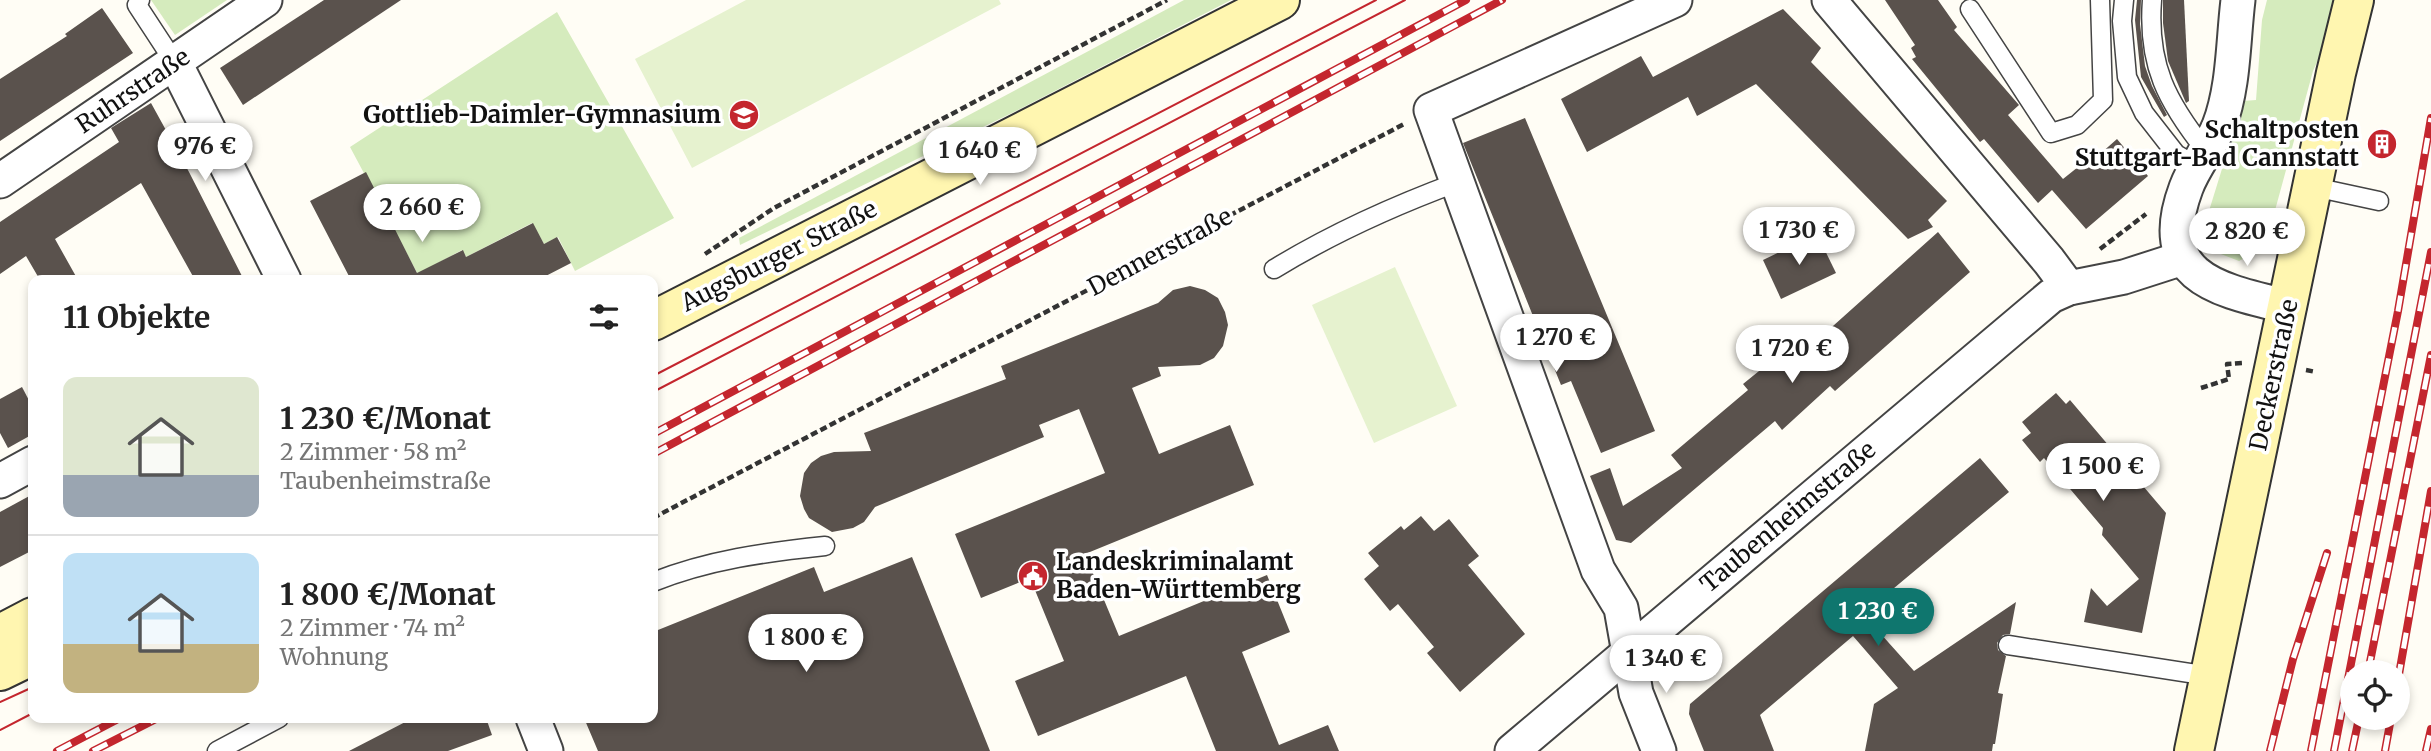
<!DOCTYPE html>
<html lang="de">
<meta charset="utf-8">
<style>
body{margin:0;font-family:Merriweather,serif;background:#f2f2f2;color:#222;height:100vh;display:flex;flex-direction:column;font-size:26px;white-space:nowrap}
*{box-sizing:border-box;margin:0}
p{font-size:23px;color:#767676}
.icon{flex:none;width:38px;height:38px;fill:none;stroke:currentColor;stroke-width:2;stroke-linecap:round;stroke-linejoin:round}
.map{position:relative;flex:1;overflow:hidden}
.panel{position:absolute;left:28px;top:275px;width:630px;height:448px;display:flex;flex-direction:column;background:#fff;border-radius:14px;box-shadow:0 4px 10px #0003}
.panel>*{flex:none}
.controls{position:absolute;left:2340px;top:660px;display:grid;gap:14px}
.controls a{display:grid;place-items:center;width:70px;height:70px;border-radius:50%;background:#fff;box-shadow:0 4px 10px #0003;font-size:35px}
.price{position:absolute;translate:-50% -60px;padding:0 16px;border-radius:24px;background:#fff;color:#222;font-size:23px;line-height:46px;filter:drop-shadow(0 2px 4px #0008)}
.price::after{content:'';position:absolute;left:50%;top:42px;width:21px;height:16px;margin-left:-10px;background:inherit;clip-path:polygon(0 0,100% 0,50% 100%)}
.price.current{background:#0f766e;color:#fff}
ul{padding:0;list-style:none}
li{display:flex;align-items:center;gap:21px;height:175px;padding:0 35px}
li+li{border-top:2px solid #e0e0e0}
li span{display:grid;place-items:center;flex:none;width:196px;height:140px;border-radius:14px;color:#555}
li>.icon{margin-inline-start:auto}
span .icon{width:84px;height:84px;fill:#fffc;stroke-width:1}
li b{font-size:30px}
h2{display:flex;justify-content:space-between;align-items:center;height:84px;padding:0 35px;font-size:30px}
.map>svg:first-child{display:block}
.green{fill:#d5ebbd}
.pitch{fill:#e6f2cf}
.building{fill:#5a524d}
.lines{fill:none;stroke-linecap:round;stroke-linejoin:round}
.lane-casing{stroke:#444;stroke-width:21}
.street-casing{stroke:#444;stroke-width:37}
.secondary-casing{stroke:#333;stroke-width:42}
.path{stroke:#333;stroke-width:4.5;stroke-dasharray:7 3.5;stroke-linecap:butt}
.lane{stroke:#fff;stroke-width:18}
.street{stroke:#fff;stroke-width:33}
.secondary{stroke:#fff6b0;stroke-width:38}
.tram{stroke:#c4262e;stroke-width:2}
.rail-casing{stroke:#c4262e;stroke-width:8}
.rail{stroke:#fff;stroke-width:5;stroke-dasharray:16;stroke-linecap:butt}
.labels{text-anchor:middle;stroke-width:7;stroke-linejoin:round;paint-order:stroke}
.street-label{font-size:24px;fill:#111;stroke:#fff}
.poi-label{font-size:24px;font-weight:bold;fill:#111;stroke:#fff;text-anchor:end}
</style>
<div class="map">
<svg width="2431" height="751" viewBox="0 0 2431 751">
<rect width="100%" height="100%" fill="#fffdf5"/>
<g class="green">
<path d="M 151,0 L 227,0 L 175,35 Z"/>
<path d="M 1184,0 L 1231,0 L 1016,111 L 740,245 L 739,238 Z"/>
<path d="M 2267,0 L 2340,0 L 2336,20 L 2313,71 L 2265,247 L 2239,261 L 2213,251 L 2204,227 L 2243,101 L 2256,100 L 2262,20 Z"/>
<path d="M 557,12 L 674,218 L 575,271 L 558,237 L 544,244 L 532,223 L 466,257 L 462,250 L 438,263 L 421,280 L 350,147 Z"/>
</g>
<g class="pitch">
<path d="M 746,0 L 999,0 L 1001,4 L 692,168 L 635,59 Z"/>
<path d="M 1395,267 L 1457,406 L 1374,443 L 1312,305 Z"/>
</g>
<g class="building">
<path d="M 324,0 L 401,0 L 243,105 L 220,68 Z"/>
<path d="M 1885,0 L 1938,0 L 1957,27 L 1954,30 L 2019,105 L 2008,115 L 2063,179 L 2088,159 L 2091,162 L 2117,139 L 2148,176 L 2086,229 L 2052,190 L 2038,203 L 1984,139 L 1980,142 L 1912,59 L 1916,57 L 1911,48 L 1915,45 Z"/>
<path d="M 2137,0 L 2141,0 L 2140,24 L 2145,66 L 2152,86 L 2167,115 L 2164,117 L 2141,77 L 2135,20 Z"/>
<path d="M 2163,0 L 2184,0 L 2189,101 L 2186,103 L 2168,61 L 2163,23 Z"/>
<path d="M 102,8 L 133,53 L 0,141 L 0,79 L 67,36 L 65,34 Z"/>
<path d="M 1783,9 L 1821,48 L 1811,62 L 1947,201 L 1928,220 L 1933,227 L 1908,239 L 1756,84 L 1697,116 L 1688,97 L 1587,152 L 1561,99 L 1641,56 L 1653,77 Z"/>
<path d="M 151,103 L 189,172 L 244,280 L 195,280 L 141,183 L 55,239 L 78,280 L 40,280 L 26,256 L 0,274 L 0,222 L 119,142 L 111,128 Z"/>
<path d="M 1525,118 L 1655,431 L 1601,453 L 1571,381 L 1561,385 L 1463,143 Z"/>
<path d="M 366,172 L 417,273 L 463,250 L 466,257 L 533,223 L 544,244 L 557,237 L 571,263 L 538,280 L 351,280 L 310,201 Z"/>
<path d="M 1938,232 L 1970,272 L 1835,391 L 1830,386 L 1782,430 L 1775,421 L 1631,543 L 1616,540 L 1590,476 L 1610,468 L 1623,506 L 1682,468 L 1671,455 L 1748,390 L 1743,384 L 1785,350 L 1795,360 Z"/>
<path d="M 1817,234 L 1836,273 L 1781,299 L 1763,260 Z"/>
<path d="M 1190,286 L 1205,290 L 1218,298 L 1225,312 L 1228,325 L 1223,346 L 1214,358 L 1200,365 L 1158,367 L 1161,376 L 1132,388 L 1159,454 L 1230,425 L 1254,485 L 1085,554 L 1119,636 L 1267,575 L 1290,632 L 1242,652 L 1279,745 L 1328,725 L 1339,751 L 1216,751 L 1186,676 L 1038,736 L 1015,681 L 1064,661 L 1030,578 L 981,598 L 955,534 L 1105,473 L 1079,409 L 1039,425 L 1044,437 L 875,507 L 864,522 L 853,528 L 832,532 L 809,518 L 804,509 L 800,496 L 804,473 L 811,463 L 821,456 L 834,452 L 871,451 L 864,433 L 1006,379 L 1001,366 L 1158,303 L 1173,290 Z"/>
<path d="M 22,387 L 33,408 L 33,434 L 8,448 L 0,433 L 0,399 Z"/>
<path d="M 2056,393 L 2066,404 L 2070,400 L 2166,513 L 2142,633 L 2084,622 L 2091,588 L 2107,606 L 2139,579 L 2102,535 L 2103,528 L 2044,458 L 2040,462 L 2022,440 L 2031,433 L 2022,422 Z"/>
<path d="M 1980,458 L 2009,492 L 1863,614 L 1914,671 L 2016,602 L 2010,634 L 2003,635 L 1997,643 L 1998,650 L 2006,656 L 1998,693 L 2003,694 L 1995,744 L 1993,744 L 1992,751 L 1865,751 L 1874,704 L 1898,688 L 1853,636 L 1760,715 L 1774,751 L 1704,751 L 1689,714 L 1690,704 Z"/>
<path d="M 33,494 L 33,550 L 0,567 L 0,512 Z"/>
<path d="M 1421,516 L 1434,531 L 1449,519 L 1479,556 L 1468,565 L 1525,634 L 1460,692 L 1427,653 L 1434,647 L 1398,604 L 1390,611 L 1364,579 L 1379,566 L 1368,553 L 1401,526 L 1404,530 Z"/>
<path d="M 912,557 L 990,751 L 598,751 L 584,718 L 653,718 L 653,632 L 814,567 L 824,592 Z"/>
<path d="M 413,718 L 486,718 L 492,735 L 448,751 L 349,751 Z"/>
</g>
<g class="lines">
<g class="lane-casing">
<g id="lane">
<path d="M 140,0 L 137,5 L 175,63"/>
<path d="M 2124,0 L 2122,21 L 2127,77 L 2144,113 L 2176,154 L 2198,167"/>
<path d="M 2152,0 C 2147,65 2167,102 2206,151"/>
<path d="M 1970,9 L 2051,133 L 2077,125 L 2103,100 L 2100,0"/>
<path d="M 2314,187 L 2379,201"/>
<path d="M 1274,269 C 1333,233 1393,206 1458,182"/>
<path d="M 653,582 C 708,560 766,552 825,546"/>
<path d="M 2008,645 L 2209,676"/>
<path d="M 217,751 L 279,718"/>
</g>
</g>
<g class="street-casing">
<g id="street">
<path d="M 1829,0 L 2049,261 L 2069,288"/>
<path d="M 2238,0 C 2233,41 2234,87 2219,126 C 2210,148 2194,166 2186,188 C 2152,279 2220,290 2289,307"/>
<path d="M 175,63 L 284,280"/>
<path d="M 0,181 L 265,0"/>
<path d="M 0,481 L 33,463"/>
<path d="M 533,718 L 546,751"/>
<path d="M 1512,751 L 2051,296 L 2069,288 L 2124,277 L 2183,258"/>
<path d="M 1659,751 L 1636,693 L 1621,608 L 1598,570 L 1431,110 L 1675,0"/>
</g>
</g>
<g class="secondary-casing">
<g id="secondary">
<path d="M 653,321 L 1280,0"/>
<path d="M 0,634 L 33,617"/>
<path d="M 0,671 L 33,655"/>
<path d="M 2194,751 L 2336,73 L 2354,0"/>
</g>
</g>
<g class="path">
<path d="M 2100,249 L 2146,214"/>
<path d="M 705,254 L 774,208 L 1167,0"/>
<path d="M 2306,370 L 2316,372"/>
<path d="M 2201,388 L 2229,379 L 2227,364 L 2242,363"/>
<path d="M 653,518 L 1406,123"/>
</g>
<use href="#lane" class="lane"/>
<use href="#street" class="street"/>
<use href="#secondary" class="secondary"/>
<g class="tram">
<path d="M 653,376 L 1376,0"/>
<path d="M 653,392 L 1405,0"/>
<path d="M 0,702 L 33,687"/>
<path d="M 0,730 L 33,713"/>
</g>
<g class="rail-casing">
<g id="rail">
<path d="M 653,434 L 1466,0"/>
<path d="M 653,454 L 1502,0"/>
<path d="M 2368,672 L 2431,355"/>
<path d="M 2398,680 L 2431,491"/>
<path d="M 57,751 L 120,718"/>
<path d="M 93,751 L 158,718"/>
<path d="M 2270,751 L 2293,659 L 2327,553"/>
<path d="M 2311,751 L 2398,311 L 2431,118"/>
<path d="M 2334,751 L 2431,252"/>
<path d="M 2352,751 L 2359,718"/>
<path d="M 2385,751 L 2391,718"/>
<path d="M 2426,751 L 2431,729"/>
</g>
</g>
<use href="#rail" class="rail"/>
</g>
<defs>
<g id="school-disc" transform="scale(1.575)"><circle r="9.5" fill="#c4262e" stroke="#fff"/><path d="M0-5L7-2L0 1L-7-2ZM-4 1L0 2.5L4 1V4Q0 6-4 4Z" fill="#fff"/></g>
<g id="building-disc" transform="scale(1.575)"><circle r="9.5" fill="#c4262e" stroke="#fff"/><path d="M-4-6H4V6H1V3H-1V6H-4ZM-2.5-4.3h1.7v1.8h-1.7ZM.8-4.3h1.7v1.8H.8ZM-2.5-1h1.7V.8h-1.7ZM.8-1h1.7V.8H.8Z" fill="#fff"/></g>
<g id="civic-disc" transform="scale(1.575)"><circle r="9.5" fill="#c4262e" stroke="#fff"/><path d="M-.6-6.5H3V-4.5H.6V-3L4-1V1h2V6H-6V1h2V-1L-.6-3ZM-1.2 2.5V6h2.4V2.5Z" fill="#fff"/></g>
</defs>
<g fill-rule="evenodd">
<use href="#school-disc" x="744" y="115"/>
<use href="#building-disc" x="2382" y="144"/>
<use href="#civic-disc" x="1033" y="576"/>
</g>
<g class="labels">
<g class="street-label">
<text transform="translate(133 91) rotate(-34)" y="8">Ruhrstraße</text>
<text transform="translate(1160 252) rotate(-28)" y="8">Dennerstraße</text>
<text transform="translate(779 256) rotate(-27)" y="8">Augsburger Straße</text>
<text transform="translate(2274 375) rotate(-78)" y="8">Deckerstraße</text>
<text transform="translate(1788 517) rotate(-40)" y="8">Taubenheimstraße</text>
</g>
<g class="poi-label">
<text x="721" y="123">Gottlieb-Daimler-Gymnasium</text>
<text x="2359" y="138">Schaltposten<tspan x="2359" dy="28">Stuttgart-Bad Cannstatt</tspan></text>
<text x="1056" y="570" text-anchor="start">Landeskriminalamt<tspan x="1056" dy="28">Baden-Württemberg</tspan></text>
</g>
</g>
</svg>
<div class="controls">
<a><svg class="icon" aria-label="locate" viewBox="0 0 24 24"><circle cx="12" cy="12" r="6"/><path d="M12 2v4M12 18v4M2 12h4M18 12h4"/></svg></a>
</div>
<b class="price" style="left:205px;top:183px">976 €</b>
<b class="price" style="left:980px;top:187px">1 640 €</b>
<b class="price" style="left:422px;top:244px">2 660 €</b>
<b class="price" style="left:1799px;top:267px">1 730 €</b>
<b class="price" style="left:2247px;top:268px">2 820 €</b>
<b class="price" style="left:1556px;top:374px">1 270 €</b>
<b class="price" style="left:1792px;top:385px">1 720 €</b>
<b class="price" style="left:2103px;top:503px">1 500 €</b>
<b class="price current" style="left:1878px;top:648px">1 230 €</b>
<b class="price" style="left:806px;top:674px">1 800 €</b>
<b class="price" style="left:1666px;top:695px">1 340 €</b>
<section class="panel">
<h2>11 Objekte<svg class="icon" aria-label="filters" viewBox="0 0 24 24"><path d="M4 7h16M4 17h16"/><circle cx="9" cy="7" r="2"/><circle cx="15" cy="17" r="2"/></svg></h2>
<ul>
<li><span style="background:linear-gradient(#dfe7d0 70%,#9aa5b1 0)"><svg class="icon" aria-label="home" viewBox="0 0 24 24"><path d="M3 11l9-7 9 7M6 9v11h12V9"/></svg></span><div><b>1 230 €/Monat</b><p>2 Zimmer · 58 m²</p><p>Taubenheimstraße</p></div></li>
<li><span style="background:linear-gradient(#bfe0f5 65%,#c2b280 0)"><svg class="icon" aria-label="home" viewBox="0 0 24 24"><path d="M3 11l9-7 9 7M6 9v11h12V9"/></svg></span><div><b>1 800 €/Monat</b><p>2 Zimmer · 74 m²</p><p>Wohnung</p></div></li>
</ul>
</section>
</div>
